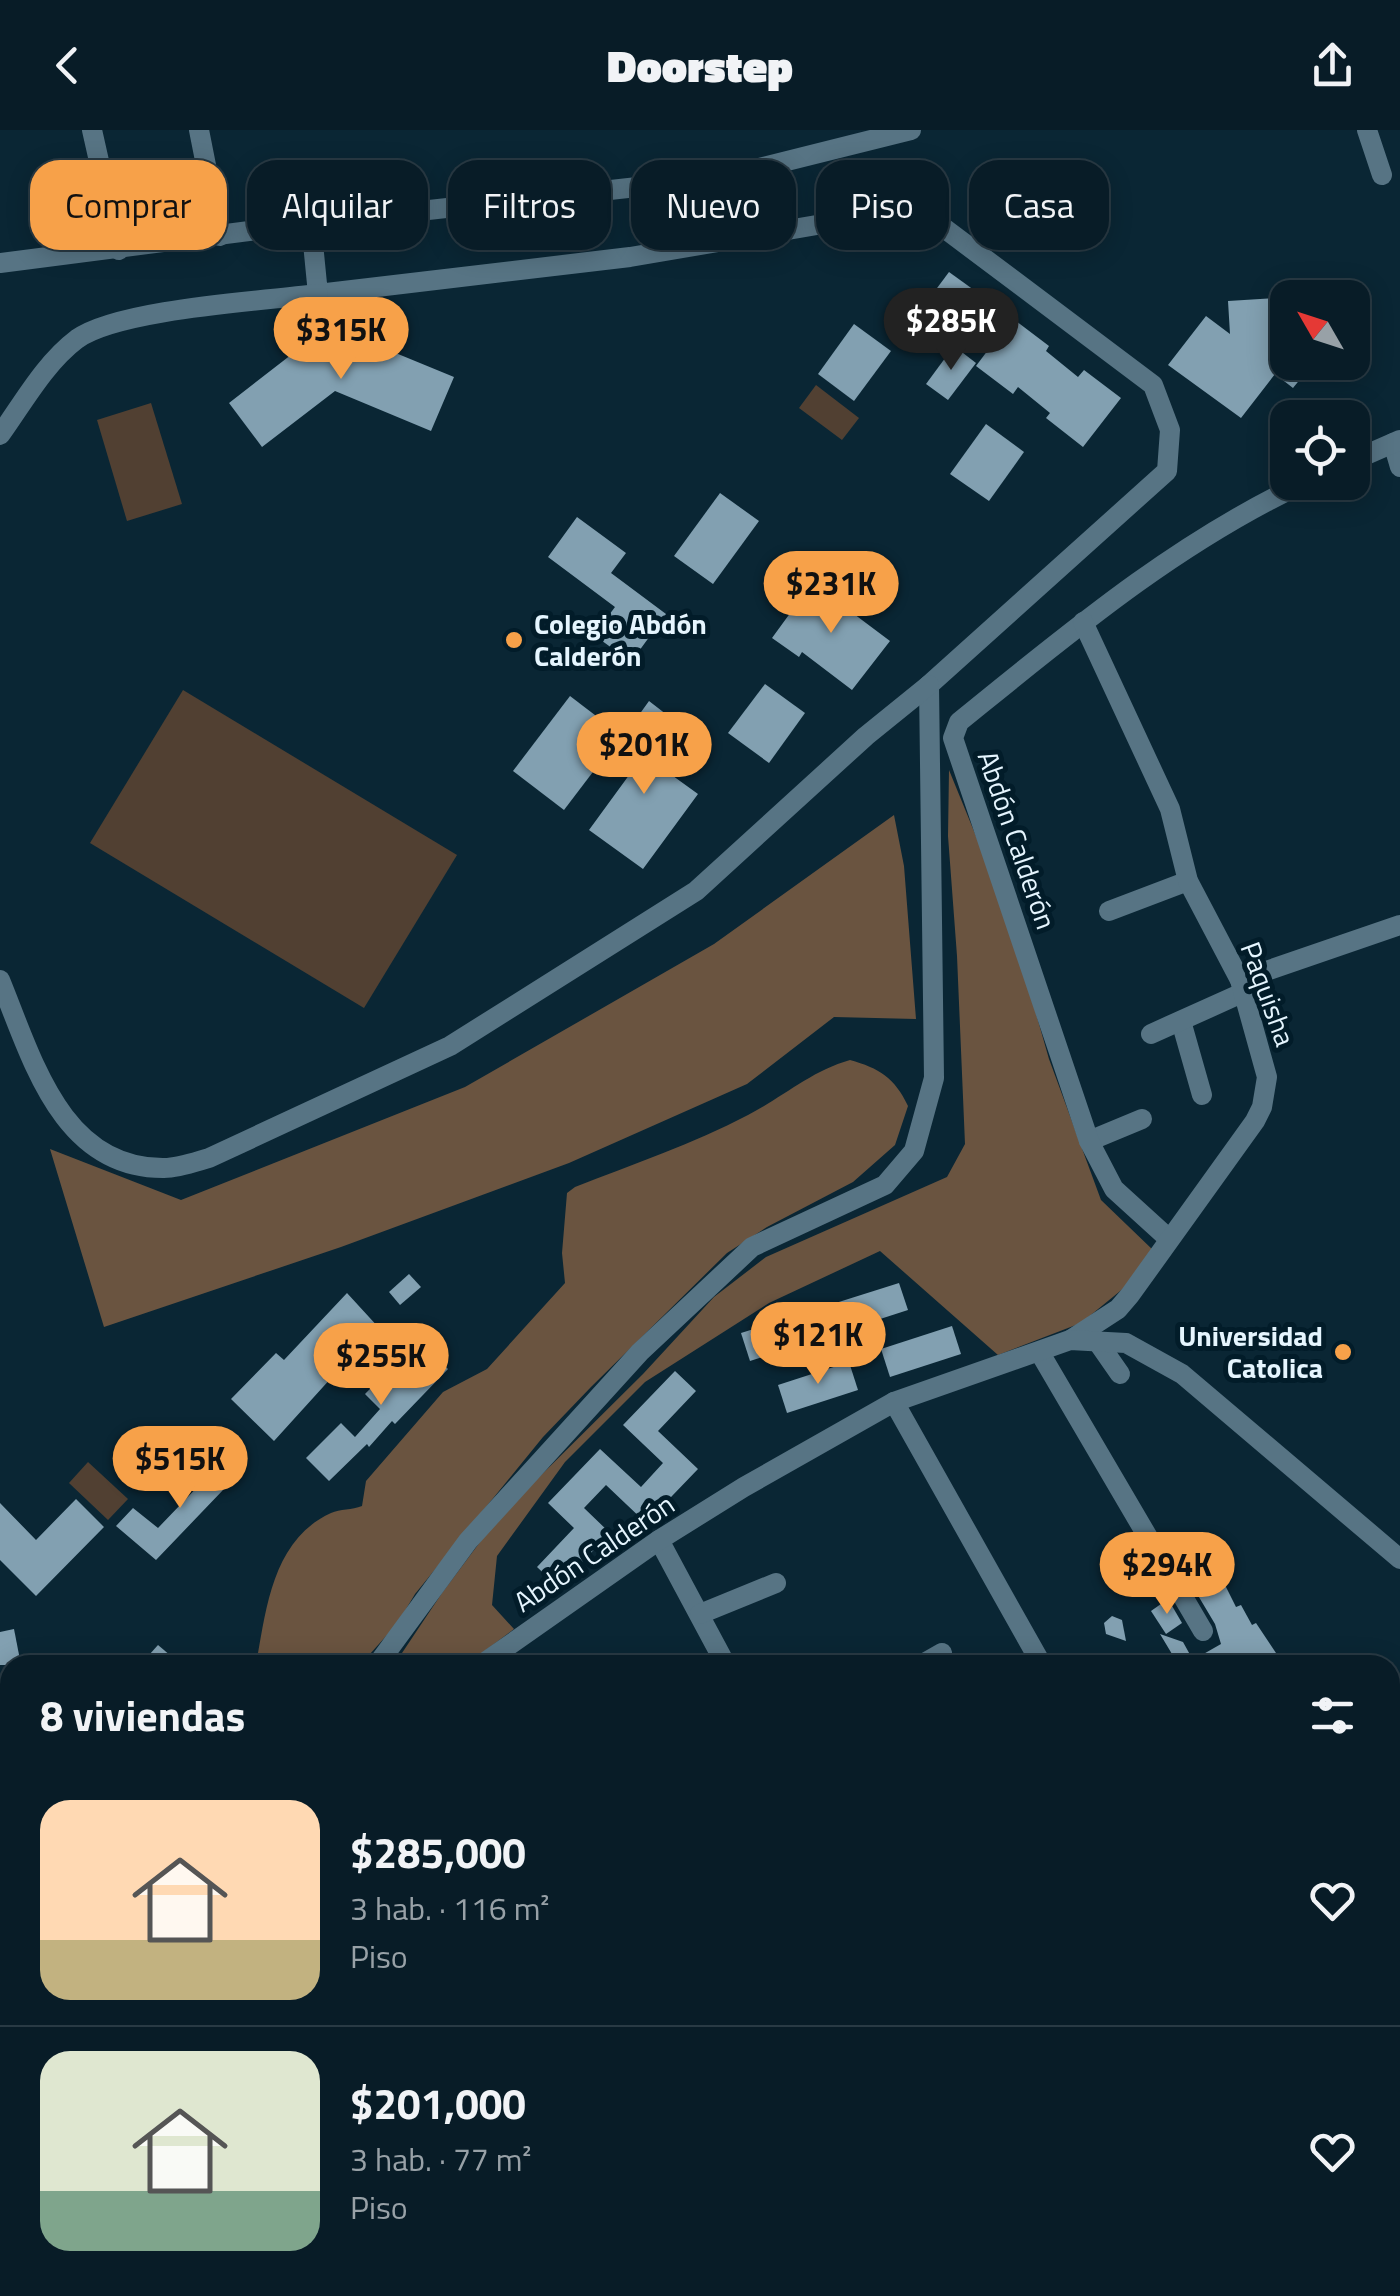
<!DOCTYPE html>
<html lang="es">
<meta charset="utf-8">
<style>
body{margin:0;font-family:"Titillium Web",sans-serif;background:#162933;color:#f1f3f6;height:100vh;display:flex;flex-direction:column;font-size:38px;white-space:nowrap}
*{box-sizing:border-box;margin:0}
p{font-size:32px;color:#98a1a7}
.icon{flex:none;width:55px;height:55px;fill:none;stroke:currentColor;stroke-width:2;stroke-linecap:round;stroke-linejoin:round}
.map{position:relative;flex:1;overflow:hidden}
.details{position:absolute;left:0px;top:1525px;width:1400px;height:642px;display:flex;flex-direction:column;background:#081c27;border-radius:30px 30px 0 0;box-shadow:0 5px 25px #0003,0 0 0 2px #293a44}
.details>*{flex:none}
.banner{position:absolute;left:30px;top:30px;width:1340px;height:90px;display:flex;gap:20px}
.needle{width:65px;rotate:309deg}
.buttons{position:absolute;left:1270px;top:150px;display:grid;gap:20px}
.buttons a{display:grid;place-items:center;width:100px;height:100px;border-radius:20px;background:#081c27;box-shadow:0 5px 25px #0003,0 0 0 2px #293a44;font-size:50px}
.price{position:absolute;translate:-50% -85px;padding:0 22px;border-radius:35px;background:#f7a149;color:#111;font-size:32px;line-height:65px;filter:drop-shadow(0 2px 5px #0008)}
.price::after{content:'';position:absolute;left:50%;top:60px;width:30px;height:22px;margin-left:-15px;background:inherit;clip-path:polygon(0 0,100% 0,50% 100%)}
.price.active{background:#222;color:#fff}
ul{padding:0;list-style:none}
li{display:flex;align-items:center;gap:30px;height:250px;padding:0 40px}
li+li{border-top:2px solid #293a44}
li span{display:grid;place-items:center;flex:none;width:280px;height:200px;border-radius:30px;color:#555}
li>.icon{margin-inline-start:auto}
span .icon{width:120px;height:120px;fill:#fffc;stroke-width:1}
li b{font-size:42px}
h2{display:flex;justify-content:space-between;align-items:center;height:120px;padding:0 40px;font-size:42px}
.tag{padding:0 35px;border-radius:30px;background:#081c27;box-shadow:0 5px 25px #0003,0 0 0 2px #293a44;font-size:35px;line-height:90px}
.tag.active{background:#f7a149;color:#111}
header{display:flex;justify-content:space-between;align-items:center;height:130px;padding:0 40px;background:#081c27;font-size:45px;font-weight:800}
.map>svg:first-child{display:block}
.green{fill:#514032}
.forest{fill:#6a5440}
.building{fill:#82a0b1}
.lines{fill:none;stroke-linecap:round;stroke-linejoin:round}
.minor{stroke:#577484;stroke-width:20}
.secondary{stroke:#4d7d95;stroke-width:28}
.poi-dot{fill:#f7a149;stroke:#021c29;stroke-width:4}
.labels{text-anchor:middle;stroke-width:10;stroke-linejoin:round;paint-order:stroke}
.poi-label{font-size:28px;font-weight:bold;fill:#e5f5fe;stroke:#021c29;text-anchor:start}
.street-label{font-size:28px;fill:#e5f5fe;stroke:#021c29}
</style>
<header><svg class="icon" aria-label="back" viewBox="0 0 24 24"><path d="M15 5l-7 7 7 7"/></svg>Doorstep<svg class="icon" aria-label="share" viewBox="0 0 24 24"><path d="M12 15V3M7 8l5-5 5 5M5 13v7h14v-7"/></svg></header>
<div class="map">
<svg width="1400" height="2166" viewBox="0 0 1400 2166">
<rect width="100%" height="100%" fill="#0a2634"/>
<g class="green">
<path d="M 816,255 L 859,288 L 842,310 L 799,278 Z"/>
<path d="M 151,273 L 182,374 L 127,391 L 97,290 Z"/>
<path d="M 183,560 L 457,725 L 364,878 L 90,713 Z"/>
<path d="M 88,1332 L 128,1369 L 108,1390 L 69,1353 Z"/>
</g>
<g class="forest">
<path d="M 949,640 L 1007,782 L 1049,929 L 1101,1070 L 1154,1121 L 1130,1153 L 1081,1193 L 998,1225 L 880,1121 L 769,1173 L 645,1252 L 565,1332 L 497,1426 L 492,1475 L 514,1499 L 466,1535 L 394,1535 L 442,1463 L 498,1388 L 643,1244 L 714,1167 L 766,1127 L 947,1047 L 965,1014 L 957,826 L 948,706 Z"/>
<path d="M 894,685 L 904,736 L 916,889 L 834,887 L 747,954 L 569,1033 L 341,1117 L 104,1197 L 50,1019 L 181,1070 L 465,957 L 714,814 Z"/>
<path d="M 850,930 C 879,938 895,948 908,976 L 895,1015 L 853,1052 L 767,1097 L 727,1123 L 591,1257 L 543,1307 L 415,1464 L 397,1494 L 360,1535 L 256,1535 C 266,1480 272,1410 331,1383 C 340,1379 352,1380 362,1376 L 366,1351 L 443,1262 L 487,1239 L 565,1153 L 562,1123 L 567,1063 L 575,1057 C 633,1034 693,1014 748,985 C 783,967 811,941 850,930 Z"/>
<path d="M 10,1853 L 10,2153 L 0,2154 L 0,1865 Z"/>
</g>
<g class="building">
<path d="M 949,142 L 985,168 L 950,215 L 914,189 Z"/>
<path d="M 1275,168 L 1277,209 L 1288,196 L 1288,232 L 1314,232 L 1293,258 L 1275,244 L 1241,288 L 1168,235 L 1206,186 L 1230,204 L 1228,171 Z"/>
<path d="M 340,187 L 359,211 L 364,210 L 454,247 L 431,301 L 335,261 L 262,317 L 229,273 L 296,221 L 310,191 Z"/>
<path d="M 1012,188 L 1049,216 L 1046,221 L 1078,247 L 1084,240 L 1121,268 L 1083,317 L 1046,288 L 1050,283 L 1018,257 L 1013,264 L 976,236 Z"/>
<path d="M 854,194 L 891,221 L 854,271 L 818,244 Z"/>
<path d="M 954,216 L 976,233 L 948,270 L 926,254 Z"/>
<path d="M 986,294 L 1024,322 L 989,371 L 950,344 Z"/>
<path d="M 720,363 L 759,391 L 713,454 L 674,426 Z"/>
<path d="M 577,387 L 626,423 L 611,443 L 666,484 L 631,532 L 594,505 L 615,477 L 548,427 Z"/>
<path d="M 815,449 L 841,468 L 838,472 L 890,511 L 852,560 L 802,522 L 799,527 L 772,508 Z"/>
<path d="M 765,554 L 805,583 L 769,633 L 728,603 Z"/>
<path d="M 570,566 L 621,605 L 564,680 L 513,641 Z"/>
<path d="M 649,571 L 671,588 L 644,625 L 698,664 L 643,739 L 589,700 L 643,626 L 621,610 Z"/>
<path d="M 409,1144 L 421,1157 L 400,1175 L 389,1162 Z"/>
<path d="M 899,1153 L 908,1180 L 750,1231 L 741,1203 Z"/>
<path d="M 347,1163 L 380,1199 L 362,1214 L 274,1311 L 231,1269 L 276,1223 L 284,1230 Z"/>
<path d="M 952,1196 L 961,1224 L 890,1247 L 881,1219 Z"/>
<path d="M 418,1210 L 448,1239 L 395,1294 L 392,1291 L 369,1317 L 367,1314 L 329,1351 L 306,1328 L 341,1293 L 355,1307 L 380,1279 L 365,1264 Z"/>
<path d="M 849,1232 L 858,1260 L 787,1283 L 778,1255 Z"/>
<path d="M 675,1241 L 696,1261 L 658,1301 L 698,1339 L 646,1393 L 606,1355 L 584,1378 L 610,1403 L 558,1457 L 537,1437 L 574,1398 L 548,1373 L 600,1319 L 641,1357 L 663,1333 L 623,1295 Z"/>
<path d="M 231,1322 L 246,1336 L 156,1430 L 116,1396 L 133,1378 L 158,1398 Z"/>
<path d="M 76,1369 L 104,1397 L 36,1466 L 0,1430 L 0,1373 L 36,1410 Z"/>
<path d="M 1217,1439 L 1236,1477 L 1241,1475 L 1252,1495 L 1256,1493 L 1284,1535 L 1153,1535 L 1172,1524 L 1160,1504 L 1183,1512 L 1193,1530 L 1221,1514 L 1215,1494 L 1190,1452 Z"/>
<path d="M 1168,1469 L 1182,1493 L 1166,1504 L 1151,1481 Z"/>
<path d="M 1112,1486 L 1122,1490 L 1126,1511 L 1106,1504 L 1104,1493 Z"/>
<path d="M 14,1499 L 21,1535 L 0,1535 L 0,1502 Z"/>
<path d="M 158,1515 L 171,1526 L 163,1535 L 140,1535 Z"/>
</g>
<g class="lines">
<g class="minor">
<path d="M 92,0 L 119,120"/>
<path d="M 199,0 L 220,106"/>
<path d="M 1367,0 L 1382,45"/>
<path d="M 311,93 L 318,164 L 630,127 L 881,84 L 940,95 L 1153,255 L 1170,300 L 1167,341 L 929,555 L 934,948 L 914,1021 L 885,1055 L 752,1117 L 640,1222 L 468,1411 L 377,1535"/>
<path d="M 0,133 L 311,93 L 719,48 L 911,0"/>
<path d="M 0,305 C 23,273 45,233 77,209 C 119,179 263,171 318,164"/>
<path d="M 1393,313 L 1400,337"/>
<path d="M 1352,331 L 1400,310"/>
<path d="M 1109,781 L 1188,751"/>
<path d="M 0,850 C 32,928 61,1039 164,1038 C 179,1038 195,1032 209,1028 L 450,916 L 696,761 L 866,606 L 929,555"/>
<path d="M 1240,850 L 1400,795"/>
<path d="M 1181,891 L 1202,965"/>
<path d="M 1151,904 L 1242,863"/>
<path d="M 1089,1011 L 1142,989"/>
<path d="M 1169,1109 L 1114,1059 L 1089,1011 L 953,608 L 959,592 C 1069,503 1177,412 1306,352"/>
<path d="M 1072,1209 L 1118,1179 L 1130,1165 L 1255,991 L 1262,977 L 1267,947 L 1240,850 L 1188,751 L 1170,679 L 1083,492"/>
<path d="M 1097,1211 L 1120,1244"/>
<path d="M 1040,1223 L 1203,1501"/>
<path d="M 894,1272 L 1042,1535"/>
<path d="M 659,1410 L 726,1535"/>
<path d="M 700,1484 L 776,1453"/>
<path d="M 481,1535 L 659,1410 L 744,1357 L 894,1272 L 1070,1210 L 1126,1213 L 1182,1244 L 1400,1429"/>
<path d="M 921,1535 L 942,1523"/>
<path d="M 1390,2051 L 1400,2046"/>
<path d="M 658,2158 L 662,2166"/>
<path d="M 690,2158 L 695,2166"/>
<path d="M 805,2158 L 810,2166"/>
<path d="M 1092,2158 L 1097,2166"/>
<path d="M 1190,2166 L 1204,2158"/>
</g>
<g class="secondary">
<path d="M 1390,1840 L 1400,1834"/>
<path d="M 836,2166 L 850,2158"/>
</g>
</g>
<g class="poi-dot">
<circle cx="514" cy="510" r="10"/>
<circle cx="1343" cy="1222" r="10"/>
</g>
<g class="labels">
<g class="poi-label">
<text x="534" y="504">Colegio Abdón<tspan x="534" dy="32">Calderón</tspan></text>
<text x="1323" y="1216" text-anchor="end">Universidad<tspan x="1323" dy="32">Catolica</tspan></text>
</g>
<g class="street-label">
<text transform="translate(1017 710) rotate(71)" y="10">Abdón Calderón</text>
<text transform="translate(1268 864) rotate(70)" y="10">Paquisha</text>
<text transform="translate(594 1423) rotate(-34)" y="10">Abdón Calderón</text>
</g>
</g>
</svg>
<div class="buttons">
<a><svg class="needle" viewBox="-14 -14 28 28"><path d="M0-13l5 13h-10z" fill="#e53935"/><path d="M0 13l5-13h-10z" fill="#98a1a7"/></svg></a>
<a><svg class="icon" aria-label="locate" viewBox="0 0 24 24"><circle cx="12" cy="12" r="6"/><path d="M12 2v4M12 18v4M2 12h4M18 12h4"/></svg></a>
</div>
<b class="price active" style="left:951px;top:243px">$285K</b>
<b class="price" style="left:341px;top:252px">$315K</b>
<b class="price" style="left:831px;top:506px">$231K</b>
<b class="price" style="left:644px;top:667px">$201K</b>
<b class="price" style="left:818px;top:1257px">$121K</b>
<b class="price" style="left:381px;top:1278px">$255K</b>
<b class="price" style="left:180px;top:1381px">$515K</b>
<b class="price" style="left:1167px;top:1487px">$294K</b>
<div class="banner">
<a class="tag active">Comprar</a>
<a class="tag">Alquilar</a>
<a class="tag">Filtros</a>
<a class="tag">Nuevo</a>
<a class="tag">Piso</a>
<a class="tag">Casa</a>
</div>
<section class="details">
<h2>8 viviendas<svg class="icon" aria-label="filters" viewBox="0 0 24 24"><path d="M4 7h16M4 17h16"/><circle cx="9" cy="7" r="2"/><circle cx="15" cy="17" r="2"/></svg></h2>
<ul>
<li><span style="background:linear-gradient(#ffd9b3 70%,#c2b280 0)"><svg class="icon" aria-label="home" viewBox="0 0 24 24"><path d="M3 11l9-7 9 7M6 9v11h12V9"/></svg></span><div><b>$285,000</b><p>3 hab. · 116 m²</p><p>Piso</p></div><svg class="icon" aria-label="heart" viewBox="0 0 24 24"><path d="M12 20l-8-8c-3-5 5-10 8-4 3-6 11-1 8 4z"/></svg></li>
<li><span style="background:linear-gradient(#dfe7d0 70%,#7fa58c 0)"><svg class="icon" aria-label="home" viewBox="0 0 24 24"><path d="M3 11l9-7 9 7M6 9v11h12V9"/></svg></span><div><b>$201,000</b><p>3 hab. · 77 m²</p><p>Piso</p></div><svg class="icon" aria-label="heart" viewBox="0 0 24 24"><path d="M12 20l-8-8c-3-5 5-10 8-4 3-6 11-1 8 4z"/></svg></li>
</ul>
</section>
</div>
